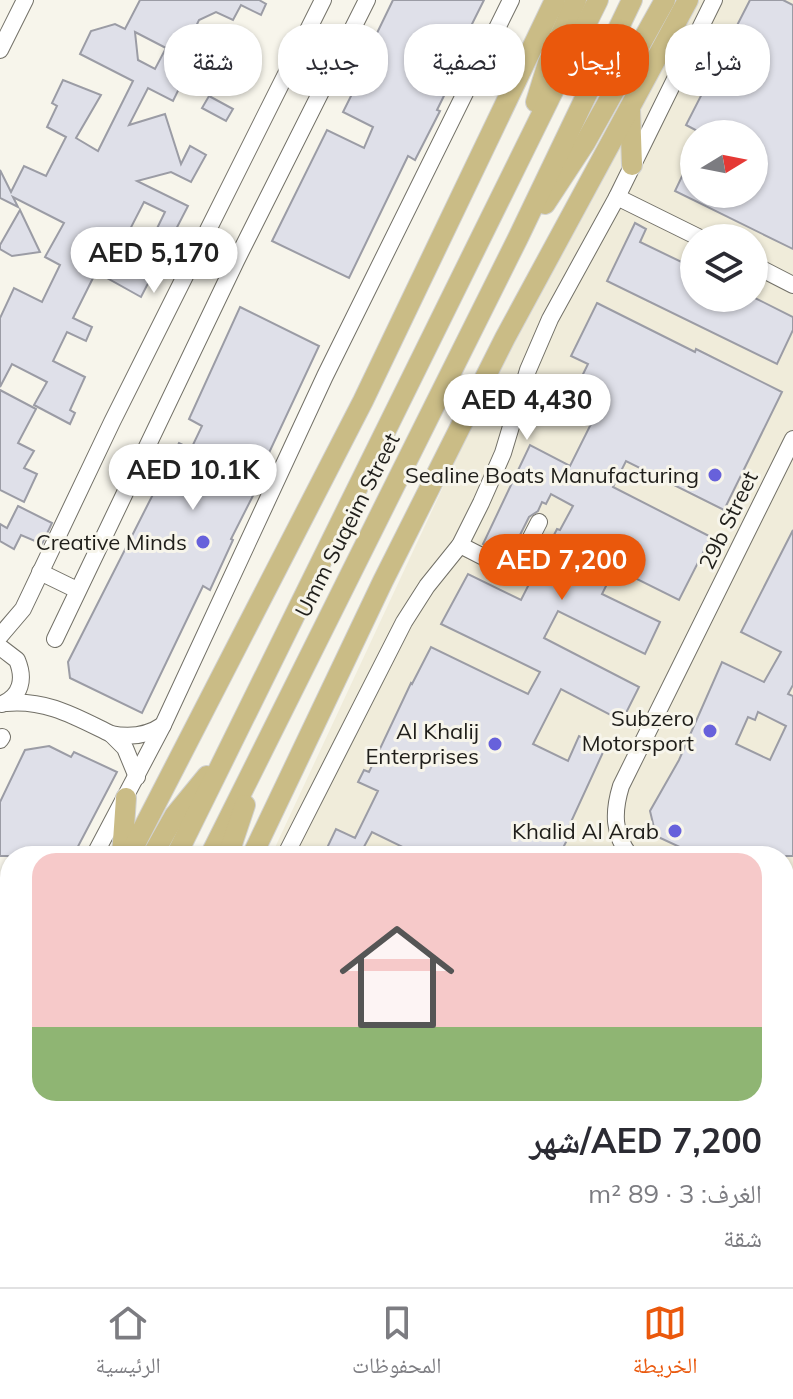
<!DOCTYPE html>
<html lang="ar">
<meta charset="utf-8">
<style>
body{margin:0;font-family:Mulish,"Noto Naskh Arabic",sans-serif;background:#f2f2f3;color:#2b2b33;direction:rtl;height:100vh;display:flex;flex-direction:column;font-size:30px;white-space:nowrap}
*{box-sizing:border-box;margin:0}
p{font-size:26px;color:#7c7c81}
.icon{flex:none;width:44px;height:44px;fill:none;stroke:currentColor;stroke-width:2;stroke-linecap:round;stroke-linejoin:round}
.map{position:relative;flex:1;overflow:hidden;direction:ltr}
.panel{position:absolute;left:0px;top:846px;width:794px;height:442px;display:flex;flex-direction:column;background:#fff;border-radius:32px 32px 0 0;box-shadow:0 2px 6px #0004;direction:rtl}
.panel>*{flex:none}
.banner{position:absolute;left:24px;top:24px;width:746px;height:72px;direction:rtl;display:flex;gap:16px}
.needle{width:52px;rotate:80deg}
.controls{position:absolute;left:680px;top:120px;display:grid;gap:16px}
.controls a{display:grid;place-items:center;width:88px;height:88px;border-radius:50%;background:#fff;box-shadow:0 2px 6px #0004;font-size:40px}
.price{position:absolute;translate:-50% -68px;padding:0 18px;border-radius:28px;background:#fff;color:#222;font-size:26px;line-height:52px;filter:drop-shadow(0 2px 4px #0008)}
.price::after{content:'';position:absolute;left:50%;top:48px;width:24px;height:18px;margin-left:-12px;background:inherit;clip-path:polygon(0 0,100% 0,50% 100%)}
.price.active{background:#ea580c;color:#fff}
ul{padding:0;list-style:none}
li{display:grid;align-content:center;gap:16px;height:424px;padding:0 32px}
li+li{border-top:2px solid #e1e1e2}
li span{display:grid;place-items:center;height:248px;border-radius:24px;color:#555}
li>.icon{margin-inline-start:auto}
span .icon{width:144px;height:144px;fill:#fffc;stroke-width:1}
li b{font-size:34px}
.pill{padding:0 28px;border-radius:32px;background:#fff;box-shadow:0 2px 6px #0004;font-size:28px;line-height:72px}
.pill.active{background:#ea580c;color:#fff}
.dock{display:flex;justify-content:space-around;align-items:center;height:112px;border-top:2px solid #e1e1e2;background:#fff;font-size:22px;color:#7c7c81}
.dock a{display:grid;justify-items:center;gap:4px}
.dock .active{color:#ea580c}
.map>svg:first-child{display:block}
.built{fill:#f0ecda;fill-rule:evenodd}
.building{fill:#dfe0e9;stroke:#9b9ca5;stroke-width:2;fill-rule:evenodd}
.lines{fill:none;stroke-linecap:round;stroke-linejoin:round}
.minor-casing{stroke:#727067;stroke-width:18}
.major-casing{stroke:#d2d2d1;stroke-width:22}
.minor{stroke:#fff;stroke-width:16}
.major{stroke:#cabc86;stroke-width:20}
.poi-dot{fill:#6761db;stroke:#f7f5eb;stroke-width:3}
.labels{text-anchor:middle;stroke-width:6;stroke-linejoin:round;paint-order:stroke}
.poi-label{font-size:22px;fill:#1f1e1a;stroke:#f7f5eb;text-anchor:end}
.street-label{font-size:22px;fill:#1f1e1a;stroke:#f7f5eb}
</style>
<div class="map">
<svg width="793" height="1287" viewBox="0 0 793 1287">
<rect width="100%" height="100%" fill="#f7f5eb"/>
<path class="built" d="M 670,0 L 793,0 L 793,1287 L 66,1287 L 70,1278 L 784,1278 L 784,856 L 271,856 ZM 694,134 L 754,134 L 754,194 L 694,194 ZM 694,238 L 754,238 L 754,298 L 694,298 Z"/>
<g class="building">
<path d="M 140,0 L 259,0 L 266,4 L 261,15 L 241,5 L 233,20 L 216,12 L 199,20 L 186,47 L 197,52 L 173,101 L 148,88 L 129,125 L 165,114 L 181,164 L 190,146 L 206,155 L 191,182 L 171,172 L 137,181 L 188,206 L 141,297 L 96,272 L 73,318 L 92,327 L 86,341 L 67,332 L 53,361 L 85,377 L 70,410 L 75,413 L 70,424 L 34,405 L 47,382 L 12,364 L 0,387 L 0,318 L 14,288 L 42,302 L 60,265 L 45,257 L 64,223 L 13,197 L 18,207 L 0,198 L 0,170 L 11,192 L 24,166 L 46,176 L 66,137 L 47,127 L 57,106 L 52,103 L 63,80 L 101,95 L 76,138 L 98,151 L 133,81 L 80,54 L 91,31 L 115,24 L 125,29 ZM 135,32 L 166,48 L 155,69 L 138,60 ZM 144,202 L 165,212 L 147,249 L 126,237 Z"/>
<path d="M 393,0 L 484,0 L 462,44 L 468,47 L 437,110 L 440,111 L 415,160 L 408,156 L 349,278 L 272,241 L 327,130 L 364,148 L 373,127 L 343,112 L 365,68 L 361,66 Z"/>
<path d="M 750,0 L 783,0 L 793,5 L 793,249 L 675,191 L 694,151 L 694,194 L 754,194 L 754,134 L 703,134 L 686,125 Z"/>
<path d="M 209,96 L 233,109 L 226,121 L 202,108 Z"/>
<path d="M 20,210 L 40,252 L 12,256 L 0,249 L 0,245 Z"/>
<path d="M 635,223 L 646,229 L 640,242 L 694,268 L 694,298 L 755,298 L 793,317 L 793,330 L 777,364 L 607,281 Z"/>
<path d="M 597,303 L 695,352 L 696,349 L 782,392 L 724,510 L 626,461 L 613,487 L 711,537 L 679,600 L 615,568 L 602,594 L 660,622 L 645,654 L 558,611 L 544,638 L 639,687 L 622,721 L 561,689 L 533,744 L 568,761 L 579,736 L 605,748 L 570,824 L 574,826 L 559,856 L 421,856 L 372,832 L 359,856 L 337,856 L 326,850 L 336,829 L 355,838 L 378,791 L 358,782 L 364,770 L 369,772 L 411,683 L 412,684 L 431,647 L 528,694 L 540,672 L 441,624 L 468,574 L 521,600 L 557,529 L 560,530 L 573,506 L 551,494 L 546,504 L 542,502 L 538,511 L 529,517 L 509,557 L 483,544 L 530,445 L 570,466 L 591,424 L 565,411 L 588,364 L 571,356 Z"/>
<path d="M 240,307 L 319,346 L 260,472 L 264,474 L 231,539 L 233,540 L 210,590 L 203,586 L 142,713 L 70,678 L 68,662 L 179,443 L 191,449 L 202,426 L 189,419 Z"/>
<path d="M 0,390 L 36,409 L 18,443 L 34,451 L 24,468 L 37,474 L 24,502 L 0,490 Z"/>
<path d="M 18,506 L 52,523 L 42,544 L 21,535 L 14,549 L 0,541 L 0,524 L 7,528 Z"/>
<path d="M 793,530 L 793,685 L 788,694 L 793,696 L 793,856 L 699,856 L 656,836 L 650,811 L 679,760 L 722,662 L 764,682 L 781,652 L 741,632 ZM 758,712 L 786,726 L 770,760 L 736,744 L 748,717 L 755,720 Z"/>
<path d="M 49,746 L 71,757 L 74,752 L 117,772 L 73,856 L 0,856 L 0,802 L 25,750 Z"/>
</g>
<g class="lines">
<g class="minor-casing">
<g id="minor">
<path d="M 0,50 L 25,0"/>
<path d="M 617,197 L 700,238"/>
<path d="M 754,265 L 793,285"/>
<path d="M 460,545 L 503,567 L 512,568 L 517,565 L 539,522"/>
<path d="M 40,572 L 77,590"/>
<path d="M 0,636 L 23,609 L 112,422 L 323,0"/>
<path d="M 55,639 L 236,261 L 367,0"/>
<path d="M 0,647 L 17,660 C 25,679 21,696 2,704"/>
<path d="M 6,703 C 46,699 76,717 111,734 C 130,738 147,736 163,725"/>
<path d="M 111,734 L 125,748 L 137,777"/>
<path d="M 0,740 L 2,737"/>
<path d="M 94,856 L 163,725 L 325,376 L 511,0"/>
<path d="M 285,856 L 404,622 L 427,586 L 460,545 L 481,503 L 503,453 L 528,370 L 550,319 L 617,197 L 714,0"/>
<path d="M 630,856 C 613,834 613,812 621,786 L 793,439"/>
<path d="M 784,939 L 793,943"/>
<path d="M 0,1007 L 10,990"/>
<path d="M 784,1094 L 793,1076"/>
<path d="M 448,1278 L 467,1287"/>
<path d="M 523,1278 L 529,1287"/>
<path d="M 541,1278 L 561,1287"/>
<path d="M 74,1287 L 79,1278"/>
<path d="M 307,1287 L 312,1278"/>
<path d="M 621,1287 L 625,1278"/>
<path d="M 689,1287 L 693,1278"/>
</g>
</g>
<g class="major-casing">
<g id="major">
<path d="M 536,102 L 548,63 L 576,0"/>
<path d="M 630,109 L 632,165"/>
<path d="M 545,204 L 585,143 L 665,0"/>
<path d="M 122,856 L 126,798"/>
<path d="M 129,856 L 363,401 L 555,0"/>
<path d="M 152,856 L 175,815 L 207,776"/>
<path d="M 176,856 L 598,0"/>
<path d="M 210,856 L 518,238 L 632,0"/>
<path d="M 228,856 L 245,805"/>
<path d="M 252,856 L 383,581 L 505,338 L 688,0"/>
<path d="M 0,1103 L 10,1080"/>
<path d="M 0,1220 L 10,1200"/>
<path d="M 2,1287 L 10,1269"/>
<path d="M 37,1287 L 42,1278"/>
</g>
</g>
<use href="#minor" class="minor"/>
<use href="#major" class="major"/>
</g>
<g class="poi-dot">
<circle cx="715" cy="475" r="8"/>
<circle cx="203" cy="542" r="8"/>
<circle cx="710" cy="731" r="8"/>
<circle cx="495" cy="744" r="8"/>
<circle cx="675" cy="831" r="8"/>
</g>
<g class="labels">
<g class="poi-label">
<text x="699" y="483">Sealine Boats Manufacturing</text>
<text x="187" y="550">Creative Minds</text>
<text x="694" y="726">Subzero<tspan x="694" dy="25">Motorsport</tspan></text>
<text x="479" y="739">Al Khalij<tspan x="479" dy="25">Enterprises</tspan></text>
<text x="659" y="839">Khalid Al Arab</text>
</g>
<g class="street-label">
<text transform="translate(728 520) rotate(-64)" y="8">29b Street</text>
<text transform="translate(347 525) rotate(-63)" y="8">Umm Suqeim Street</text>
</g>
</g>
</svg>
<div class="controls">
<a><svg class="needle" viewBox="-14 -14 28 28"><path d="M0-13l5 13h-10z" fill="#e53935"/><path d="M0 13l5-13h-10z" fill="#7c7c81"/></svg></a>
<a><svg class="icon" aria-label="layers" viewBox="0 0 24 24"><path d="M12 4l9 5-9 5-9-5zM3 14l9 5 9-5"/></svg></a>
</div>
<b class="price" style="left:154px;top:295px">AED 5,170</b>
<b class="price" style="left:527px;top:442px">AED 4,430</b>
<b class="price" style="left:193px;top:512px">AED 10.1K</b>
<b class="price active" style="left:562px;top:602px">AED 7,200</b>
<div class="banner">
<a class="pill">شراء</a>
<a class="pill active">إيجار</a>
<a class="pill">تصفية</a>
<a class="pill">جديد</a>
<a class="pill">شقة</a>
</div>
<section class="panel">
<ul>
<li><span style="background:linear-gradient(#f6c9c9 70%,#8fb573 0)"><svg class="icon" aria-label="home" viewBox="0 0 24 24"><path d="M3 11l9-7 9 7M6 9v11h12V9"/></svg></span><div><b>AED 7,200/شهر</b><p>الغرف: 3 · 89 m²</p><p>شقة</p></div></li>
</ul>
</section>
</div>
<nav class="dock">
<a class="active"><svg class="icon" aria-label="map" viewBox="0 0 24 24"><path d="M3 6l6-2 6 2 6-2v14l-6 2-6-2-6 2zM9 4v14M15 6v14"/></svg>الخريطة</a>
<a><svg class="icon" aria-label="saved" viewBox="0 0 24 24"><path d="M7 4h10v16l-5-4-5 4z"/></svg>المحفوظات</a>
<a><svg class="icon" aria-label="home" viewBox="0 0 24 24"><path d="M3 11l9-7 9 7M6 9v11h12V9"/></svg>الرئيسية</a>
</nav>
